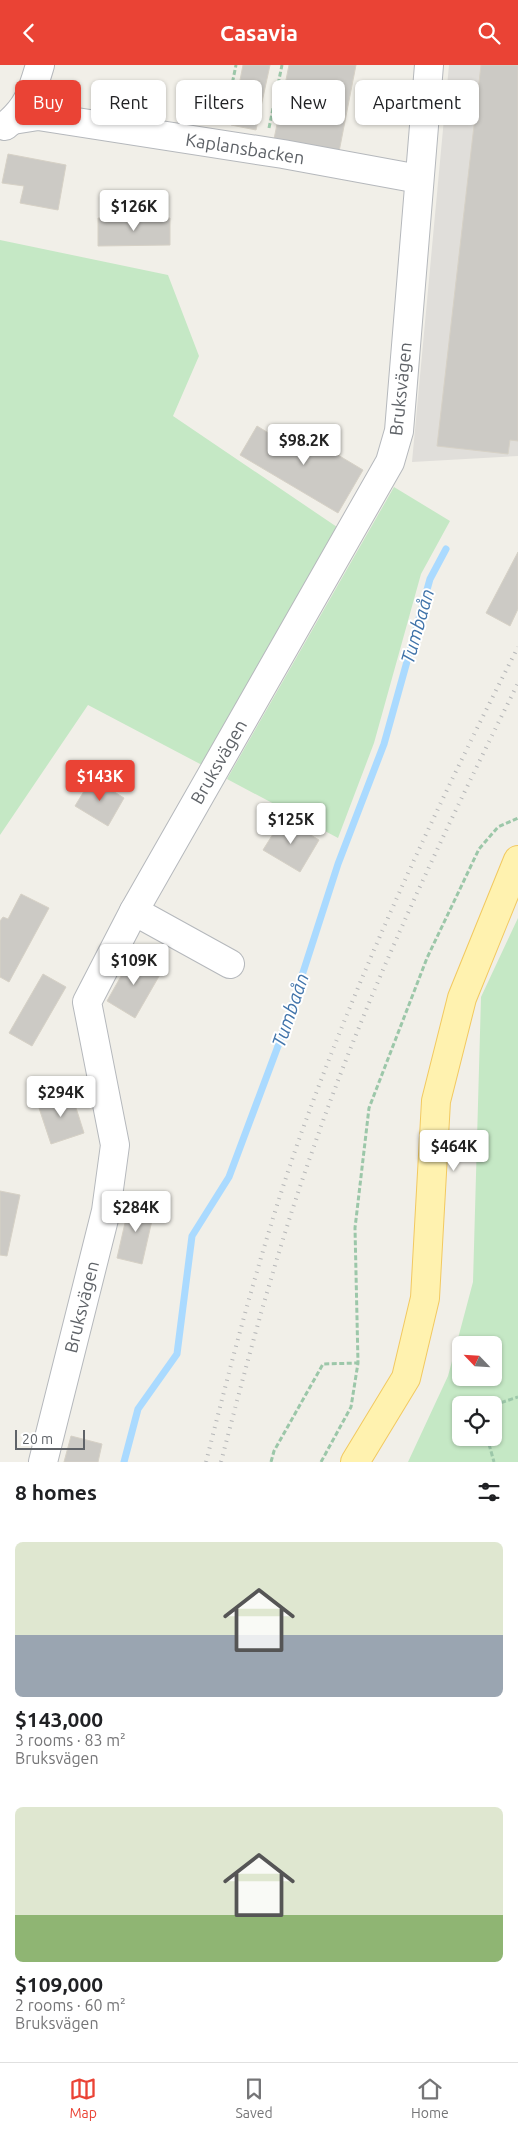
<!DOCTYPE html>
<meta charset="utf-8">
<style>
body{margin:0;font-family:Ubuntu,sans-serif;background:#f2f2f2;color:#202124;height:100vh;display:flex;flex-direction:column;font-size:19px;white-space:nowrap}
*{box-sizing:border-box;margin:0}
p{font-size:16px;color:#757577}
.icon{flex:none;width:28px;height:28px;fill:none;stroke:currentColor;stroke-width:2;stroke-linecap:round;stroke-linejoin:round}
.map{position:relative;height:1397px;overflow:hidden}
.side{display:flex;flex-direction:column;background:#fff;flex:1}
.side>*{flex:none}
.banner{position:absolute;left:15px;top:15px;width:489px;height:45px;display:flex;gap:10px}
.needle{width:32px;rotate:295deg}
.controls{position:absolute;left:452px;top:1271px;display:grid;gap:10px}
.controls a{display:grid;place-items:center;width:50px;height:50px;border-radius:8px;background:#fff;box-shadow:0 1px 4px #0004;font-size:25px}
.scale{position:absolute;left:15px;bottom:12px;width:70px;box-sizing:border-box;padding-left:5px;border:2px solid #5f6368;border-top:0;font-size:14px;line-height:18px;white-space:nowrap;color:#5f6368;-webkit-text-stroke:4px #fff;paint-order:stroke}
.price{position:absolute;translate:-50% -42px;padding:0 11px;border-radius:5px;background:#fff;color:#222;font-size:16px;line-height:32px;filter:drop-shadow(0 1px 2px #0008)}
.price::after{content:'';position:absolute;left:50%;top:30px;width:15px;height:11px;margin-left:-8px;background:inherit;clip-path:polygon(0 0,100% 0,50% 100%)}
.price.active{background:#ea4335;color:#fff}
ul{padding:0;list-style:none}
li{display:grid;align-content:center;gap:10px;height:265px;padding:0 15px}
li span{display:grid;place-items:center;height:155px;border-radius:8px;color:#555}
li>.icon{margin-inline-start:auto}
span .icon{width:90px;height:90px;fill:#fffc;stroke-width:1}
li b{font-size:21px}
h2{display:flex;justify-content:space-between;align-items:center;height:60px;padding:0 15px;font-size:21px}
.chip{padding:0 18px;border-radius:8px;background:#fff;box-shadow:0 1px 4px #0004;font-size:18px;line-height:45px}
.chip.active{background:#ea4335;color:#fff}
header{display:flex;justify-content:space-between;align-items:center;height:65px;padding:0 15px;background:#ea4335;color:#fff;font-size:22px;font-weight:700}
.dock{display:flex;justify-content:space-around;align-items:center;height:70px;border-top:1px solid #e0e0e0;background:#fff;font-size:14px;color:#757577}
.dock a{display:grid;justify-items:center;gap:2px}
.dock .active{color:#ea4335}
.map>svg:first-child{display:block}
.industrial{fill:#e0deda}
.green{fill:#c5e8c5;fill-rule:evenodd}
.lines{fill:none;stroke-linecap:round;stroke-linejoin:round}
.stream{stroke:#aadaff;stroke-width:7}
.building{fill:#cccac5;stroke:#d6d1c6}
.minor-casing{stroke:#b5b8bc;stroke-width:30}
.major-casing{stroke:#f2c960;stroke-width:30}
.path{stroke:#9cc7a9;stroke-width:3;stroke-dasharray:5 2.5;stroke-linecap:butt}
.minor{stroke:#fff;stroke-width:28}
.major{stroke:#fff2af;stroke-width:28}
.rail{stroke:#b6b7b8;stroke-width:4;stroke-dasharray:1 6;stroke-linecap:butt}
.labels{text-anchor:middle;stroke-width:4;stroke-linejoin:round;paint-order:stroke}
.street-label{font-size:18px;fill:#5f6368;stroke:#fff}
.water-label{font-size:19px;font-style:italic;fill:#4174aa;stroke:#fff}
</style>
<header><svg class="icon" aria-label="back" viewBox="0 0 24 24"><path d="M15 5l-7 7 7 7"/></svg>Casavia<svg class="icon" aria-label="search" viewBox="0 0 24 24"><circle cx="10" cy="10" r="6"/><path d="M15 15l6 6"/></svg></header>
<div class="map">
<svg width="518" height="1397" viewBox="0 0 518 1397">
<rect width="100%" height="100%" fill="#f1efe8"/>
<path class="industrial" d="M 449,0 L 518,0 L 518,391 L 412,397 Z"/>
<g class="green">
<path d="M 0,175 L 168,210 L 199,291 L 173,351 L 337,462 L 202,700 L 88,640 L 0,770 Z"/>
<path d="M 394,422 L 450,456 L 421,509 L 374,678 L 338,773 L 227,714 Z"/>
<path d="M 518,853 L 518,1397 L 408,1397 L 448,1311 L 473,1217 L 481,932 ZM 461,1280 L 494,1280 L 494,1312 L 461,1312 ZM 461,1340 L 494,1340 L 494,1372 L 461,1372 Z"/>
</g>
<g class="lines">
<path class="stream" d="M 124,1397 L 138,1344 L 177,1289 L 192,1171 L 229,1112 L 287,957 L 338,799 L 384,679 L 430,514 L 446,484"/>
</g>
<g class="building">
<path d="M 243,0 L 270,0 L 256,65 L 231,60 Z"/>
<path d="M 289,0 L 356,0 L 337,97 L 272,84 Z"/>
<path d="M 481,0 L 518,0 L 518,376 L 510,375 L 508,389 L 437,381 Z"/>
<path d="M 8,89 L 66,100 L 58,145 L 20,138 L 24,121 L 2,118 Z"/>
<path d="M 98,153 L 170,153 L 170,180 L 98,181 Z"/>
<path d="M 257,361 L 288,380 L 296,365 L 363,405 L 338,448 L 240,390 Z"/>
<path d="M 518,487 L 518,544 L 510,561 L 486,548 Z"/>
<path d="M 92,713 L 124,733 L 108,761 L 75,741 Z"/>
<path d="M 283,753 L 319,775 L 300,807 L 263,785 Z"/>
<path d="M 21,829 L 49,843 L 9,917 L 0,912 L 0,856 L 3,852 L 8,854 Z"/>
<path d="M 133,890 L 162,906 L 135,953 L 107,936 Z"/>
<path d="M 43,909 L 66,922 L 32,981 L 9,968 Z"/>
<path d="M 71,1027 L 84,1068 L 51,1079 L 37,1037 Z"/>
<path d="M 0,1126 L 20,1130 L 7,1191 L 0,1190 Z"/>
<path d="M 130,1136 L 155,1142 L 142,1199 L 117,1193 Z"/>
<path d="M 71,1371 L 102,1379 L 98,1397 L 64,1397 Z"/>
</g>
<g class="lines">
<g class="minor-casing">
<g id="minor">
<path d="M 13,55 L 38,51 L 283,89 L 419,114"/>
<path d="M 5,61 C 28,43 32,27 40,0"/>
<path d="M 134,846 L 230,899"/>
<path d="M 43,1397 L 106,1146 L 115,1080 L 87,937 L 134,846 L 390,397 L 399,366 L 429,0"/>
</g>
</g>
<g class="major-casing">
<path id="major" d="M 355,1397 L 406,1313 L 425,1233 L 436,1036 L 462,933 L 518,795"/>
</g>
<g class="path">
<path d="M 225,54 L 236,0"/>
<path d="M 269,63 L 282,0"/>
<path d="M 494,1340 L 518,1332"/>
<path d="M 487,1372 L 494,1397"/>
<path d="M 271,1397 L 274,1386 L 323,1299 L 358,1298"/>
<path d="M 321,1397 L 351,1342 L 358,1298 L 355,1163 L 369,1043 L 427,893 L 479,784 L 498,762 L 518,753"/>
</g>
<use href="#minor" class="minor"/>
<use href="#major" class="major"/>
<g class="rail">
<path d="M 206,1397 C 233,1290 261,1184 297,1080 C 358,909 435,744 518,582"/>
<path d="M 221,1397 C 248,1293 276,1188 312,1087 C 368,925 442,771 518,618"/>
</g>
</g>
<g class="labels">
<g class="street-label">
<text transform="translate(245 84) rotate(9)" y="6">Kaplansbacken</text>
<text transform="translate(401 324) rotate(-84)" y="6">Bruksvägen</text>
<text transform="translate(219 697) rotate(-60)" y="6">Bruksvägen</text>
<text transform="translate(82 1242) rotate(-76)" y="6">Bruksvägen</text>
</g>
<g class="water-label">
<text transform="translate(417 561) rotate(-74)" y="7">Tumbaån</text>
<text transform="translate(290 945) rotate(-71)" y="7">Tumbaån</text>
</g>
</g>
</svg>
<div class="controls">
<a><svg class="needle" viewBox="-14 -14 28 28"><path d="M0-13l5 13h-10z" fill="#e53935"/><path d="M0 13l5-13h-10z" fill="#757577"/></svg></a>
<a><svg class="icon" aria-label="locate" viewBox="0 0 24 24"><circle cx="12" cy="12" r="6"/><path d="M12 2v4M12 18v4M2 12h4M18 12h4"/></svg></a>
</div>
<div class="scale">20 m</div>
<b class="price" style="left:134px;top:167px">$126K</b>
<b class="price" style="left:304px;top:401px">$98.2K</b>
<b class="price active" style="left:100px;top:737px">$143K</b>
<b class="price" style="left:291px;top:780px">$125K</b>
<b class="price" style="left:134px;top:921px">$109K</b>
<b class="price" style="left:61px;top:1053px">$294K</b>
<b class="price" style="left:454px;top:1107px">$464K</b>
<b class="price" style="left:136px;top:1168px">$284K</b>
<div class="banner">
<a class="chip active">Buy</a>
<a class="chip">Rent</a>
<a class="chip">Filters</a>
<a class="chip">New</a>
<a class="chip">Apartment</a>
</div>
</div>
<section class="side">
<h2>8 homes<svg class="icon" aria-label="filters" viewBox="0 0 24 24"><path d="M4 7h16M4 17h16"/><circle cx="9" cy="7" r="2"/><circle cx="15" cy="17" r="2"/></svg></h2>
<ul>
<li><span style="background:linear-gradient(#dfe7d0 60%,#9aa5b1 0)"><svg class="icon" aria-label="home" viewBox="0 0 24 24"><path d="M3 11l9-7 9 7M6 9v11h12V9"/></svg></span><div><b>$143,000</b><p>3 rooms · 83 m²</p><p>Bruksvägen</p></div></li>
<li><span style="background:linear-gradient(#dfe7d0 70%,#8fb573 0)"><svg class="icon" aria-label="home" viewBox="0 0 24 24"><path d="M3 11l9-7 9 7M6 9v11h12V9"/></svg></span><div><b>$109,000</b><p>2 rooms · 60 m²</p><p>Bruksvägen</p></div></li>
</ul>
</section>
<nav class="dock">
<a class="active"><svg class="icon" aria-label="map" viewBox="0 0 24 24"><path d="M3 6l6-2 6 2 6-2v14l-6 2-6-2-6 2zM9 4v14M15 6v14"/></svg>Map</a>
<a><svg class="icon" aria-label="saved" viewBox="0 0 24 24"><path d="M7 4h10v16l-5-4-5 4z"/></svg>Saved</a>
<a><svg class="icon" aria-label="home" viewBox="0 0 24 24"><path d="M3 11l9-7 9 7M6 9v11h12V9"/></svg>Home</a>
</nav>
